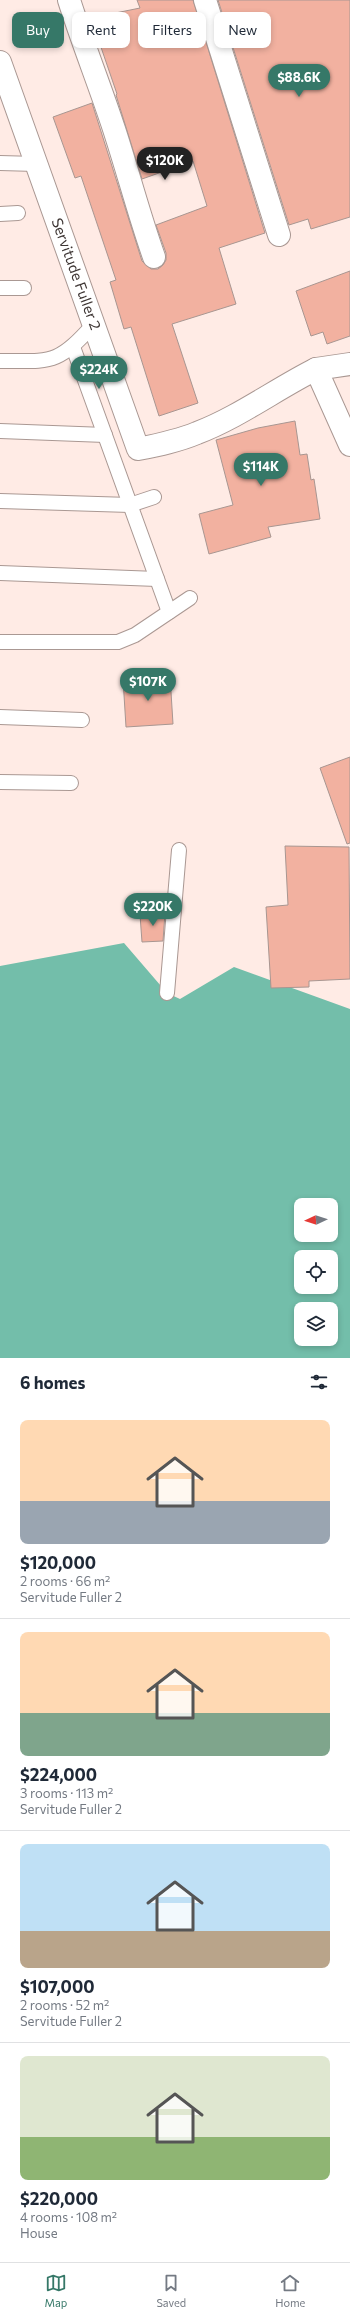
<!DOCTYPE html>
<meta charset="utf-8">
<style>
body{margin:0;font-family:Commissioner,sans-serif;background:#f6f6f7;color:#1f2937;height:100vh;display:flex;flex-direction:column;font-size:15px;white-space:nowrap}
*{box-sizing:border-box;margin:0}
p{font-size:13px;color:#747a83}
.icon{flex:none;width:22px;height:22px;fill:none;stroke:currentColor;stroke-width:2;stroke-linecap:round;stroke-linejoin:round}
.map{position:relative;height:1358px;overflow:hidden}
.side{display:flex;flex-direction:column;background:#fff;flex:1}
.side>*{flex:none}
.top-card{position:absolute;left:12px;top:12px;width:326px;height:36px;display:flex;gap:8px}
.needle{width:26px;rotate:266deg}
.controls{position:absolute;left:294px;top:1198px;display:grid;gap:8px}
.controls a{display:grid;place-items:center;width:44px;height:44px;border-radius:8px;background:#fff;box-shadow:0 2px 6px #0003;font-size:20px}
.price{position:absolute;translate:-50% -34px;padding:0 9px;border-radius:14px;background:#367868;color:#fff;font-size:13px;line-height:26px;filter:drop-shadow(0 1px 2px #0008)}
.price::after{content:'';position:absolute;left:50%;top:24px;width:12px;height:9px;margin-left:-6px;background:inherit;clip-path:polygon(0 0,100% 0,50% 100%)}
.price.on{background:#222;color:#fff}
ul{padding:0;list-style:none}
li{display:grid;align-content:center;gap:8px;height:212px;padding:0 20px}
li+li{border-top:1px solid #e0e1e3}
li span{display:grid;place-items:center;height:124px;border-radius:8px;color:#555}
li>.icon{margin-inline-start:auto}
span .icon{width:72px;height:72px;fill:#fffc;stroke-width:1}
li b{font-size:17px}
h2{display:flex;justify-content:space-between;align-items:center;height:48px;padding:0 20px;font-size:17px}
.tag{padding:0 14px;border-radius:8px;background:#fff;box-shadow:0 2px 6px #0003;font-size:14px;line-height:36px}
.tag.on{background:#367868;color:#fff}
.menu{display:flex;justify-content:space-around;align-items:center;height:56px;border-top:1px solid #e0e1e3;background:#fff;font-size:11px;color:#747a83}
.menu a{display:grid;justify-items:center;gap:2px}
.menu .on{color:#367868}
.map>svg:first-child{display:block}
.water{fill:#73beaa;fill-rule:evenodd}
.building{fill:#f2b1a0;stroke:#a89691}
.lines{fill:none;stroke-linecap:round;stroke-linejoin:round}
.service-casing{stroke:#aa9893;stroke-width:16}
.minor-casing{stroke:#aa9893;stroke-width:24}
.service{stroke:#fff;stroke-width:14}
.minor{stroke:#fff;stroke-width:22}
.labels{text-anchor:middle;stroke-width:3;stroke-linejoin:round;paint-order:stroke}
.street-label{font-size:15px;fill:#3e3634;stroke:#fff}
</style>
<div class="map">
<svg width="350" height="1358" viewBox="0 0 350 1358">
<rect width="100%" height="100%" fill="#ffebe5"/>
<path class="water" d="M 124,943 L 167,993 L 180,999 L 234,967 L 350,1009 L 350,1358 L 0,1358 L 0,966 ZM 301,1205 L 331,1205 L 331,1235 L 301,1235 ZM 301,1257 L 331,1257 L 331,1287 L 301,1287 ZM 301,1309 L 331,1309 L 331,1339 L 301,1339 Z"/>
<g class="building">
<path d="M 137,0 L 193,0 L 265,233 L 219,248 L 236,304 L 172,324 L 198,403 L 159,416 L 131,327 L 124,329 L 110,282 L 116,280 L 81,176 L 75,178 L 53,117 L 92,103 L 142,261 L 151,269 L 158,269 L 163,265 L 166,260 L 166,253 L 156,225 L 207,206 L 193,161 L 142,179 L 116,95 L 117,94 L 91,18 L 140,8 Z"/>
<path d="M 218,0 L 350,0 L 350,217 L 311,229 L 308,219 L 289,225 Z"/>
<path d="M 350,271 L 350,336 L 327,344 L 323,332 L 311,336 L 296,291 Z"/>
<path d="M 295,421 L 300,455 L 307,454 L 311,480 L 314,479 L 320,519 L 268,527 L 271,537 L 209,554 L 199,514 L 233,505 L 216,440 L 258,428 Z"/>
<path d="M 170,676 L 173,724 L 126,727 L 123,679 Z"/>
<path d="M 350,757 L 350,843 L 347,844 L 320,768 Z"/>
<path d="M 285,846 L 349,847 L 350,979 L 309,981 L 309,987 L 271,988 L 266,907 L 288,905 Z"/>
<path d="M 165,913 L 163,941 L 142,942 L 140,915 Z"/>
</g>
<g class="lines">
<g class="service-casing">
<g id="service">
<path d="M 0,163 L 36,164"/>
<path d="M 0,214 L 18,213"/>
<path d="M 0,288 L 24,288"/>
<path d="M 73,347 L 169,612"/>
<path d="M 0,361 C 53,361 57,365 94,324"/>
<path d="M 0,431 L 105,435"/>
<path d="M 0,501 L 130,505 L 154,497"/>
<path d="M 0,573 L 157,579"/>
<path d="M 0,642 L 118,642 L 135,635 L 190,598"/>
<path d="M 0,717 L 82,720"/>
<path d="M 0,782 L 71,783"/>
<path d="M 167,993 L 179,850"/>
</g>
</g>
<g class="minor-casing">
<g id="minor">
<path d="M 69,0 C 83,44 100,86 114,129 C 128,172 139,215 154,257"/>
<path d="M 205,0 L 279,235"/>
<path d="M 0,62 L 138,449 C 158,445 178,441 197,433 C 239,417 276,389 316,369 L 350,445"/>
<path d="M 316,369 L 350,364"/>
</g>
</g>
<use href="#service" class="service"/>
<use href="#minor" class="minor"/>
</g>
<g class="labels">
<g class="street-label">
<text transform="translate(76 274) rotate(70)" y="5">Servitude Fuller 2</text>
</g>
</g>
</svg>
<div class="controls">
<a><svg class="needle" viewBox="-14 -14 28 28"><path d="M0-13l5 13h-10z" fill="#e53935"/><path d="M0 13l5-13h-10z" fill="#747a83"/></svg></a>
<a><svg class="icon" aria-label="locate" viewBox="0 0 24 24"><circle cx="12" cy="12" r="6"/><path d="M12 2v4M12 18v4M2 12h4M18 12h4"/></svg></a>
<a><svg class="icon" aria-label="layers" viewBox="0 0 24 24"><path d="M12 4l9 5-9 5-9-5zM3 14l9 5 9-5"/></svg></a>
</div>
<b class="price" style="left:299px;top:98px">$88.6K</b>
<b class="price on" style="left:165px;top:181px">$120K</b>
<b class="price" style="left:99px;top:390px">$224K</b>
<b class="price" style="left:261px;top:487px">$114K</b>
<b class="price" style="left:148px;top:702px">$107K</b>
<b class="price" style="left:153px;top:927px">$220K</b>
<div class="top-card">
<a class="tag on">Buy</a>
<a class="tag">Rent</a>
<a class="tag">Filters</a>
<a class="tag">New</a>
</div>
</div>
<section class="side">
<h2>6 homes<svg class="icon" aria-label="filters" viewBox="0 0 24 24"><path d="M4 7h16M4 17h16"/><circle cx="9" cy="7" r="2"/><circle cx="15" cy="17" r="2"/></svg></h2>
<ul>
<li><span style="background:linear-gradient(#ffd9b3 65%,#9aa5b1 0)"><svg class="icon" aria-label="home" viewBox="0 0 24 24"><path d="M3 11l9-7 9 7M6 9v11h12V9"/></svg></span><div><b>$120,000</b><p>2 rooms · 66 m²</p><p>Servitude Fuller 2</p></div></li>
<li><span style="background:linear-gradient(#ffd9b3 65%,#7fa58c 0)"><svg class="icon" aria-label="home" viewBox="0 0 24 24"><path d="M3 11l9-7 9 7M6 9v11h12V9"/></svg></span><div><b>$224,000</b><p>3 rooms · 113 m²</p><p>Servitude Fuller 2</p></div></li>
<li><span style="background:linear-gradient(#bfe0f5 70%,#b9a48a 0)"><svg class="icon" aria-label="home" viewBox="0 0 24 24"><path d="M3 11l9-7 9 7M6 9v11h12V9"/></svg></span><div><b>$107,000</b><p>2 rooms · 52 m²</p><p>Servitude Fuller 2</p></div></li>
<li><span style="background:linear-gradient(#dfe7d0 65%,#8fb573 0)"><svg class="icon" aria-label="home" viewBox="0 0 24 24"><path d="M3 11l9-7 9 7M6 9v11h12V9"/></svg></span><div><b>$220,000</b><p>4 rooms · 108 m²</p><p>House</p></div></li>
</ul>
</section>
<nav class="menu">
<a class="on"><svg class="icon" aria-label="map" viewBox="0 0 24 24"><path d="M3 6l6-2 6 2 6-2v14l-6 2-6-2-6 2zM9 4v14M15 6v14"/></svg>Map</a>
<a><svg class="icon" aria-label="saved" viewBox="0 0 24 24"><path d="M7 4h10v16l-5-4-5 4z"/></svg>Saved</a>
<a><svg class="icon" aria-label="home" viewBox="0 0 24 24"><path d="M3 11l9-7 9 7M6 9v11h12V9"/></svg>Home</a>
</nav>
